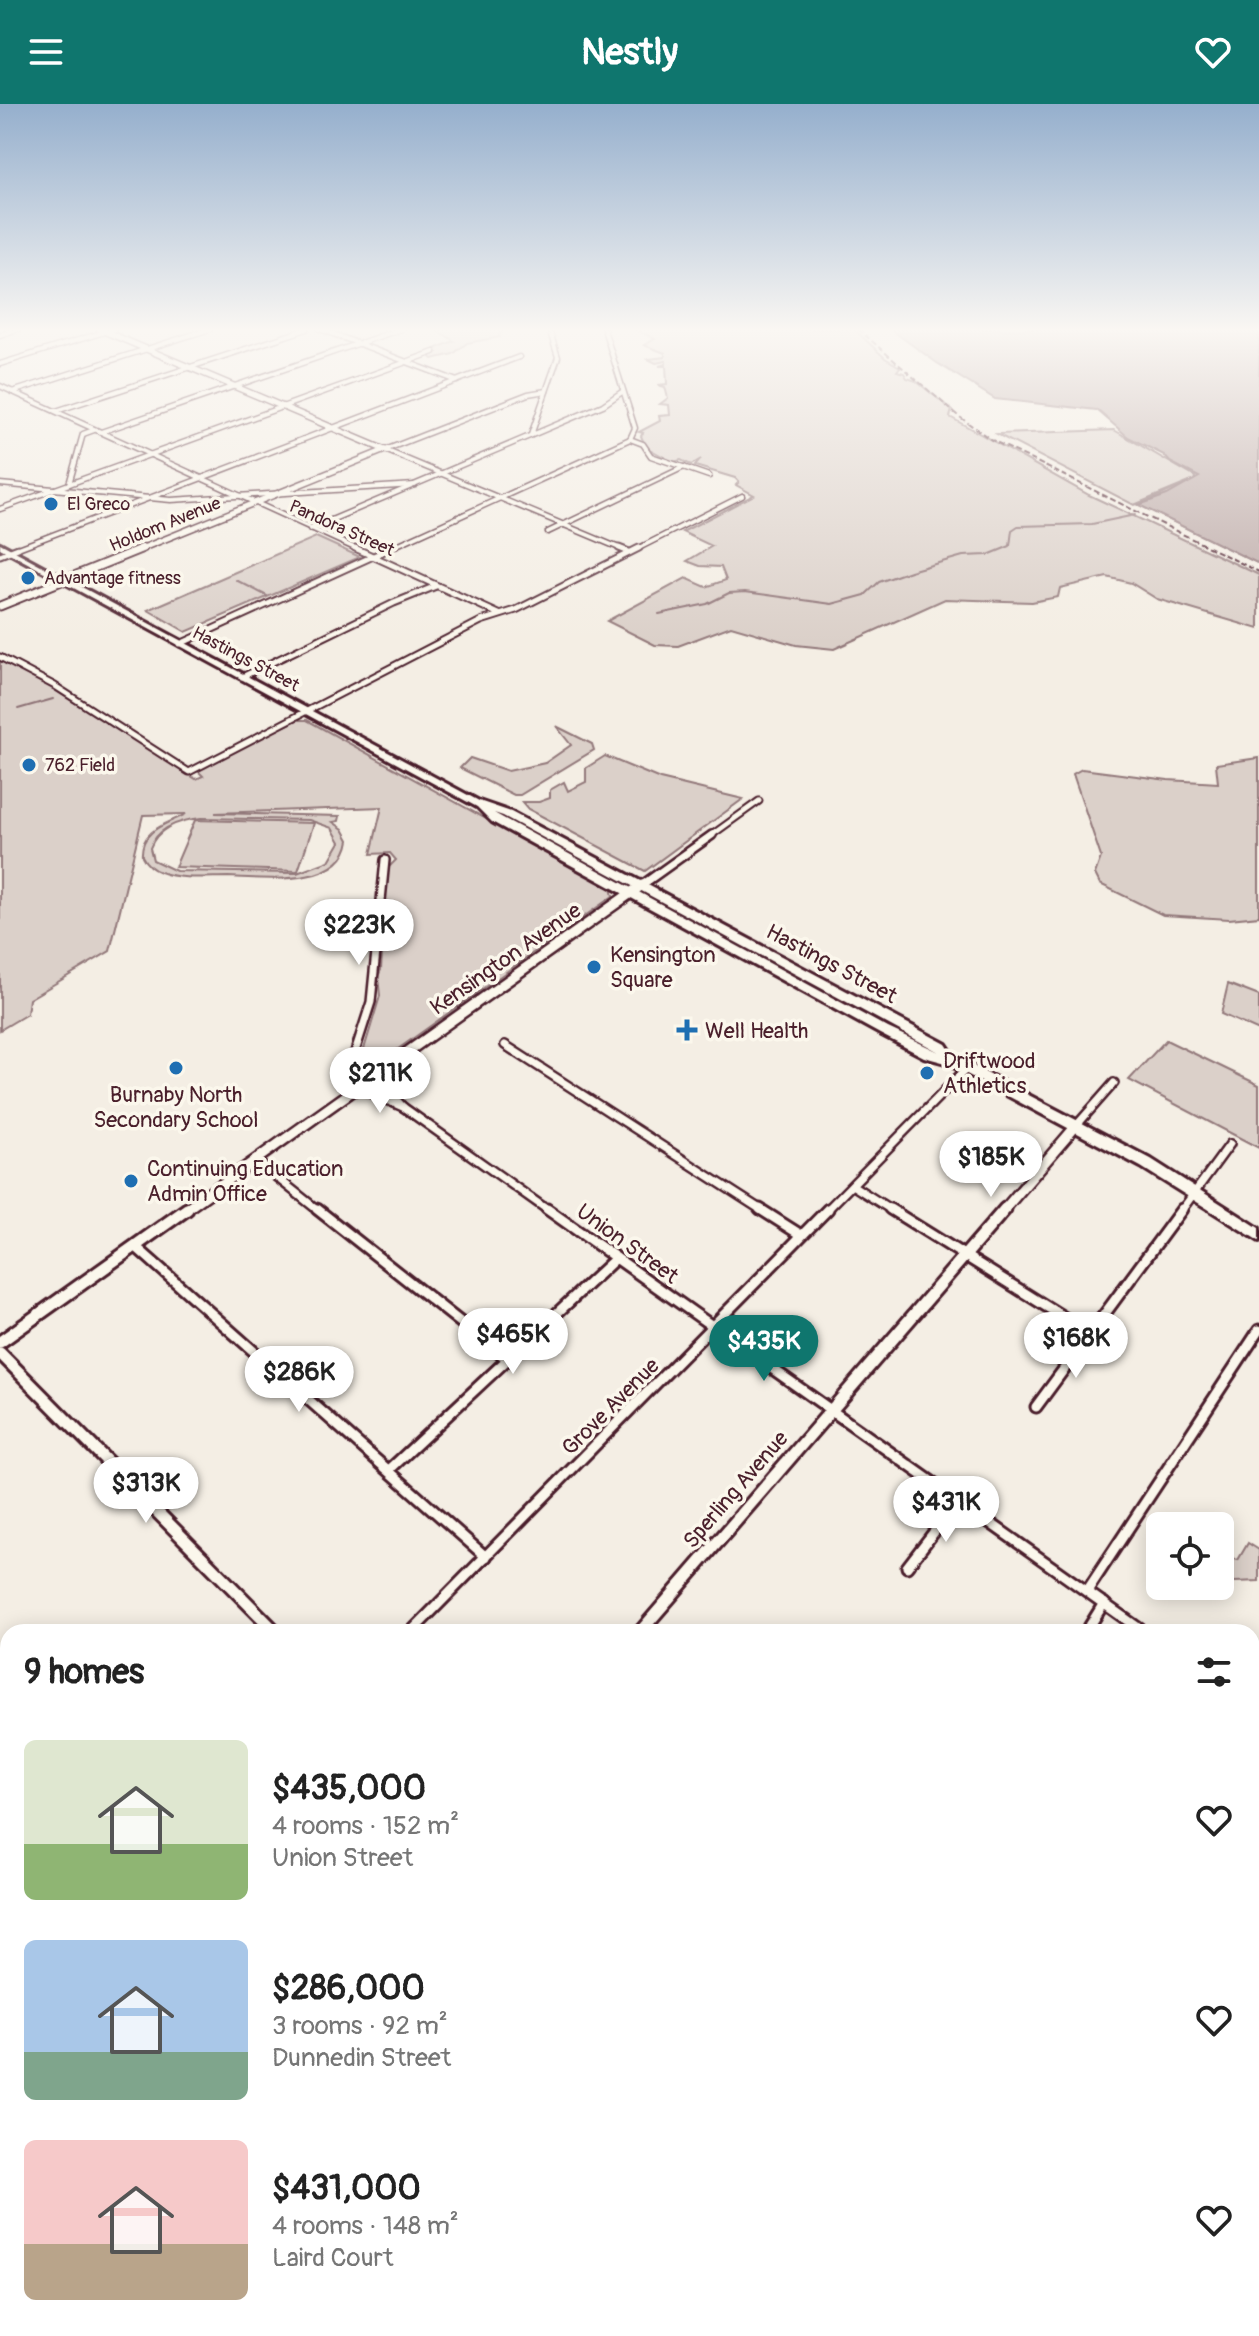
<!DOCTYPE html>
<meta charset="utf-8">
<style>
body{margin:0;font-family:Pangolin,sans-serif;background:#f2f2f2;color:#222;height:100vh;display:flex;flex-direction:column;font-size:30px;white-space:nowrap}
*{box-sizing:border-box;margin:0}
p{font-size:26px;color:#767676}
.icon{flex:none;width:44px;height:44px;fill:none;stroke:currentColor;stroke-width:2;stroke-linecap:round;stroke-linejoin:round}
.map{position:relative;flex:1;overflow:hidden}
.side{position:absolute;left:0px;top:1520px;width:1260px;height:712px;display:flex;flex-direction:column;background:#fff;border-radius:24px 24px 0 0;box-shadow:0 4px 20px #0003}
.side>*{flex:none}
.buttons{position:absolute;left:1146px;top:1408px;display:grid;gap:16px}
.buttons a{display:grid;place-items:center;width:88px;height:88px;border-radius:12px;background:#fff;box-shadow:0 4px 20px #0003;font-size:40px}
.price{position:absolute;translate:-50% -68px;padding:0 18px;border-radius:28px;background:#fff;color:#222;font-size:26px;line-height:52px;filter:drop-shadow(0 2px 4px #0008)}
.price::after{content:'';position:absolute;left:50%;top:48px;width:24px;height:18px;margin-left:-12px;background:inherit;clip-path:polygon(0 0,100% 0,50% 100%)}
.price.current{background:#0f766e;color:#fff}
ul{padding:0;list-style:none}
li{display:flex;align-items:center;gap:24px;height:200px;padding:0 24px}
li span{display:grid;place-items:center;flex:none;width:224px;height:160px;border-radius:12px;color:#555}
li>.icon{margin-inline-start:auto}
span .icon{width:96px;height:96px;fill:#fffc;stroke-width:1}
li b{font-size:34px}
h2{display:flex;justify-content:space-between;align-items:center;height:96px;padding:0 24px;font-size:34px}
header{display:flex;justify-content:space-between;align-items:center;height:104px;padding:0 24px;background:#0f766e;color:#fff;font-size:36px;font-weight:700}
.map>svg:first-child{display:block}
.green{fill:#dbd0c9;stroke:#92787a;stroke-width:2;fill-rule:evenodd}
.water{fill:#baa7a5;stroke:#8d7174;stroke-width:2}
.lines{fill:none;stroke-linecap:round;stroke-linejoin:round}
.stream{stroke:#8d7174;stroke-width:2}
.minor-far4-casing{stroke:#4a1f2b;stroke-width:7}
.minor-far3-casing{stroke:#4a1f2b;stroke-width:9}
.minor-far2-casing{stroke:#4a1f2b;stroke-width:12}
.minor-far1-casing{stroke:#4a1f2b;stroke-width:15}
.minor-casing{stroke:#4a1f2b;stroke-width:18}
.tertiary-far4-casing{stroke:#4a1f2b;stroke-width:8}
.tertiary-far3-casing{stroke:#4a1f2b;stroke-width:11}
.tertiary-far2-casing{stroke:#4a1f2b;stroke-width:14}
.tertiary-far1-casing{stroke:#4a1f2b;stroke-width:17}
.tertiary-casing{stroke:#4a1f2b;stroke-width:21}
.primary-casing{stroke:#4a1f2b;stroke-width:6}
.minor-far4{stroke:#fbf7ec;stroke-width:4}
.minor-far3{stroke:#fbf7ec;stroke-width:5}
.minor-far2{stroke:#fbf7ec;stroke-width:7}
.minor-far1{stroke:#fbf7ec;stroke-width:9}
.minor{stroke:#fbf7ec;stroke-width:12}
.tertiary-far4{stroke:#fbf7ec;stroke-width:5}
.tertiary-far3{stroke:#fbf7ec;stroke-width:7}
.tertiary-far2{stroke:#fbf7ec;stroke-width:9}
.tertiary-far1{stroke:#fbf7ec;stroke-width:11}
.tertiary{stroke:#fbf7ec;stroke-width:15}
.primary{fill:#fbf7ec;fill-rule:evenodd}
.rail{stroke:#4a1f2b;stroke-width:2;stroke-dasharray:6 3;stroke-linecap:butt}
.poi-dot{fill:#1f6fb2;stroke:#fbf7ec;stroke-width:3}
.labels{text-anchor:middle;stroke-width:7;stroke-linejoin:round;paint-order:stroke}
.far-poi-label{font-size:18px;fill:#4a1f2b;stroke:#fbf7ec;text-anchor:start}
.far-street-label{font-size:18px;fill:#4a1f2b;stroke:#fbf7ec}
.poi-label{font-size:22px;fill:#4a1f2b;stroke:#fbf7ec;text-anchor:start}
.street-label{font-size:22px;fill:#4a1f2b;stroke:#fbf7ec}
</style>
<header><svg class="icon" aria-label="menu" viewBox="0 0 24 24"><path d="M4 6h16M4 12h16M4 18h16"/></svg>Nestly<svg class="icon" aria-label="heart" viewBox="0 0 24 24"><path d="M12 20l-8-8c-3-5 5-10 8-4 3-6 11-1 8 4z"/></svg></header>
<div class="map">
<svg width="1259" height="2232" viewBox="0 0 1259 2232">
<rect width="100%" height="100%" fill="#f4eee4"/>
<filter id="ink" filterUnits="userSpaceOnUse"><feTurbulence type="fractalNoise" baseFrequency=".0125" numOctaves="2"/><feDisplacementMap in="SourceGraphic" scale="16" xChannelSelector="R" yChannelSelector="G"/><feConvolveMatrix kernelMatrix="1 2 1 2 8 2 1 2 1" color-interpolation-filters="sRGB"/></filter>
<g filter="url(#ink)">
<g class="green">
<path d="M 436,225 L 506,225 L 499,230 L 500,233 L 467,239 L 453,250 L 433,255 L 428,251 L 434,245 L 454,237 Z"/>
<path d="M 635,225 L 854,225 L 885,254 L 900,263 L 897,267 L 904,269 L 907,274 L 916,277 L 952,306 L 950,313 L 1089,391 L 1259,471 L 1259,525 L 1157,495 L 1131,479 L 1107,473 L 1060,484 L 1058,493 L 1032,498 L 945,495 L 834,545 L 796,541 L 731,522 L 678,542 L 655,541 L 607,517 L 686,474 L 706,483 L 726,476 L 721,463 L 700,462 L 687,457 L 712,442 L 682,428 L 754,391 L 736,381 L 739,378 L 735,374 L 695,362 L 701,355 L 691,361 L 681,356 L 673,358 L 646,343 L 641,332 L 643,329 L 639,328 L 660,317 L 659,312 L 670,311 L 669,301 L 660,300 L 668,294 L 665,283 L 658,281 L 667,280 L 666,262 L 659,262 L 666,260 L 666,257 L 656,259 L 648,255 L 665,253 L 665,249 L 644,241 L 655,235 Z"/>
<path d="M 1114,326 L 1195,373 L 1194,377 L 1199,373 L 1259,460 L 1139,401 L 1192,377 L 1134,401 L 997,330 Z"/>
<path d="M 316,433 L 360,453 L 186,528 L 148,506 Z"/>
<path d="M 0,555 L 37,575 L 196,675 L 203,672 L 198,667 L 204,662 L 297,616 L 307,616 L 611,784 L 613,792 L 384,955 L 370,958 L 362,952 L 380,892 L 378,872 L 381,866 L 387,765 L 396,756 L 390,749 L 371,750 L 382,703 L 215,709 L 340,712 L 339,717 L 333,718 L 343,725 L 349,736 C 342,785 262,774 228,773 C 206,773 181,776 160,768 C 151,765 146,760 142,752 C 140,725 168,720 186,710 L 143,711 L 110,847 L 29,895 L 27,910 L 0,926 ZM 201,714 L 309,716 L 332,724 L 340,738 L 329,757 L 297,769 L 176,767 L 153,756 L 150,744 C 158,722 181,716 201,714 Z"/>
<path d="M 556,622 L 592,640 L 594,646 L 520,691 L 514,691 L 460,664 L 470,654 L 508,667 L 545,659 L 571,641 Z"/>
<path d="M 605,652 L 660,675 L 743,695 L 645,767 L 528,705 L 522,698 L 539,698 L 550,694 L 550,686 L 564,678 L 568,687 L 586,678 L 586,664 Z"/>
<path d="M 1259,654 L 1259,812 L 1229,815 L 1163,811 L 1100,780 L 1095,770 L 1101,753 L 1073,670 L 1082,665 L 1168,676 L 1218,679 L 1216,660 Z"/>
<path d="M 195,716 L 314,719 L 298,767 L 175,763 Z"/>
<path d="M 1228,880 L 1259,892 L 1259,927 L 1221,910 Z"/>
<path d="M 1166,936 L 1259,981 L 1259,1044 L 1129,976 Z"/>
<path d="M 1248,1439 L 1259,1446 L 1259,1477 L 1235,1478 L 1220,1474 L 1220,1466 L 1227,1453 L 1238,1456 Z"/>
</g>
<path class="water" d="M 890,225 L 1259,225 L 1259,460 L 1139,401 L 1167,391 L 1199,373 L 1170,358 L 1164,351 L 1128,333 L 1097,306 L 995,295 L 937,259 Z"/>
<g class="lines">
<g class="stream">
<path d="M 236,476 L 267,492"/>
<path d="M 659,510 L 707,500 L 729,489 L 745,488 L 832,500 L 865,491 L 879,478 L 910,467 L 963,452 L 988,451 L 1010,442 L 1012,426 L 1018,422 L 1092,420 L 1135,411"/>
<path d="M 18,605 L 53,595"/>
</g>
<g class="minor-far4-casing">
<g id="minor-far4">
<path d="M 320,225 L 457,277"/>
<path d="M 604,225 L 635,324 L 630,335"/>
<path d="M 0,231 L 18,225"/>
<path d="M 0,260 L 114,225"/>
<path d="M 0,282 L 359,446"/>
<path d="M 12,288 L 210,225"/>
<path d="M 56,307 L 307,225"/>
<path d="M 101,328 L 401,225"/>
<path d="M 531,331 L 558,253 L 549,225"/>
<path d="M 630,335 L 643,340 L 651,352 L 709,372"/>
<path d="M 385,346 L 624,446"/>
<path d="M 385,346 L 528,290 L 546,287"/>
<path d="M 0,380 L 171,396 L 415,381"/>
<path d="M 69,380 L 83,330 L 94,326"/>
<path d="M 0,405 L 434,248"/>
<path d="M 310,425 L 603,301 L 622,288"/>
<path d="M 548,428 L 684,363"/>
<path d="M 13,446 L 519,253"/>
<path d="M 386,446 L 630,335"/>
<path d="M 635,446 L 742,392"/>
</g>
</g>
<g class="minor-far3-casing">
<g id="minor-far3">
<path d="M 355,444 L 499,510"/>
<path d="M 619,444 L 629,448"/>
<path d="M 0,451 L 18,444"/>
<path d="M 180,540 L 391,444"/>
<path d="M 0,553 L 55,582 L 189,668 L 481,517 L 516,506 L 639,444"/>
<path d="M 242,573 L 394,499 L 436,482"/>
<path d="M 709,733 L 759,697"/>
</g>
</g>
<g class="minor-far2-casing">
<g id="minor-far2">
<path d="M 642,781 L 712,731"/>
<path d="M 505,941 L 763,1107"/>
<path d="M 382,966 L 381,979 L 403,1003 L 549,1107"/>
<path d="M 374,971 L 354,951 L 371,898 L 385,756"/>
<path d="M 357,983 L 403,1003"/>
<path d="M 1076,1022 L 1114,979"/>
<path d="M 255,1056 L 319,1107"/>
<path d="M 852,1081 L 893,1107"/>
<path d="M 826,1107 L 967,964"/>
<path d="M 1181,1107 L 1230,1040"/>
</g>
</g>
<g class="minor-far1-casing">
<g id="minor-far1">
<path d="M 317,1105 L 507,1255"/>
<path d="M 547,1105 L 1144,1528"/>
<path d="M 760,1105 L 801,1131"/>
<path d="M 890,1105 L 1089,1229"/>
<path d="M 135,1142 L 486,1453"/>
<path d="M 1036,1303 L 1182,1105"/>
<path d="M 389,1366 L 616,1154"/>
<path d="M 907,1463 L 958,1397"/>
<path d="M 1087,1487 L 1259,1226"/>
<path d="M 411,1528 L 828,1105"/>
<path d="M 1086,1528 L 1104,1499"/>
<path d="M 0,1562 L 8,1572"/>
</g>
</g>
<g class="minor-casing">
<g id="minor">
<path d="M 1252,1604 L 1259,1608"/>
<path d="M 1252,1844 L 1259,1850"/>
<path d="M 1252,1980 L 1259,1965"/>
<path d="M 0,2020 L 8,2032"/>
<path d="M 1252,2133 L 1259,2139"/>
<path d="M 141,2224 L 147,2232"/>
<path d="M 551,2224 L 558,2232"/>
</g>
</g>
<g class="tertiary-far4-casing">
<g id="tertiary-far4">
<path d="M 99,225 L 385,346"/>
<path d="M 138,446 L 385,346"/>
</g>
</g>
<g class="tertiary-far3-casing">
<path id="tertiary-far3" d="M 0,502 L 143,444"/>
</g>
<g class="tertiary-far2-casing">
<g id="tertiary-far2">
<path d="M 184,1107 L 642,781"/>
<path d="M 1003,1107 L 1076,1022"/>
</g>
</g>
<g class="tertiary-far1-casing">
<g id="tertiary-far1">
<path d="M 0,1238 L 187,1105"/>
<path d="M 0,1249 L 276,1528"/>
<path d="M 640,1528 L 1005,1105"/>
</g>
</g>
<g class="tertiary-casing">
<g id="tertiary">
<path d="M 962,2224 L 970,2232"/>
<path d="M 32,2232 L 39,2224"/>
</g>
</g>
<g class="primary-casing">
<path id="primary" d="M 0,439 L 479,697 L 511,708 L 946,940 L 954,952 L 1151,1055 L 1259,1124 L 1259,1137 L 1141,1063 L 946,959 L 924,953 L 880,930 L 492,718 L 477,703 L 0,444 ZM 494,709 L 503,712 L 939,948 L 888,924 Z"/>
</g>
<use href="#minor-far4" class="minor-far4"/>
<use href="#minor-far3" class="minor-far3"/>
<use href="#minor-far2" class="minor-far2"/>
<use href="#minor-far1" class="minor-far1"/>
<use href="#minor" class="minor"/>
<use href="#tertiary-far4" class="tertiary-far4"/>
<use href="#tertiary-far3" class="tertiary-far3"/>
<use href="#tertiary-far2" class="tertiary-far2"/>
<use href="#tertiary-far1" class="tertiary-far1"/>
<use href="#tertiary" class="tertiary"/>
<use href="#primary" class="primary"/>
<path class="rail" d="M 858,225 L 957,311 L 990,335 L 1259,468"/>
</g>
</g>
<linearGradient id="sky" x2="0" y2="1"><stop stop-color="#95afcd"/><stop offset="0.42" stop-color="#faf7f3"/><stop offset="1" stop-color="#faf7f3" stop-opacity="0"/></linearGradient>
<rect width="1259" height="538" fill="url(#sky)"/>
<g class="poi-dot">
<circle cx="51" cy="400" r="8"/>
<circle cx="28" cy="474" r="8"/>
<circle cx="29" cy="661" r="8"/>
<circle cx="594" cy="863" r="8"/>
<path d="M683 914h8v8h8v8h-8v8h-8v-8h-8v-8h8z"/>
<circle cx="176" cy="964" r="8"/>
<circle cx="927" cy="969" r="8"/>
<circle cx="131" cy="1077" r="8"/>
</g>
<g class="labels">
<g class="far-poi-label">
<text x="67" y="406">El Greco</text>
<text x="44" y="480">Advantage fitness</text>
<text x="45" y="667">762 Field</text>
</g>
<g class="far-street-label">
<text transform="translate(165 420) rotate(-22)" y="6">Holdom Avenue</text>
<text transform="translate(342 424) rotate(24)" y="6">Pandora Street</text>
<text transform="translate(246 555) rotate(28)" y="6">Hastings Street</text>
</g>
<g class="poi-label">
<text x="610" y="858">Kensington<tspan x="610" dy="25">Square</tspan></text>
<text x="705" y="934">Well Health</text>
<text x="943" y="964">Driftwood<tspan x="943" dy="25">Athletics</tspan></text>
<text x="176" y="998" text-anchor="middle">Burnaby North<tspan x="176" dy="25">Secondary School</tspan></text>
<text x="147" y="1072">Continuing Education<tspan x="147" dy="25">Admin Office</tspan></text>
</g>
<g class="street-label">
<text transform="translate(505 854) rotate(-35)" y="8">Kensington Avenue</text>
<text transform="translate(832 859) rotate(28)" y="8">Hastings Street</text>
<text transform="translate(628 1139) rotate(36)" y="8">Union Street</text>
<text transform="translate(610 1302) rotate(-45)" y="8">Grove Avenue</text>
<text transform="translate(735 1385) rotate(-49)" y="8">Sperling Avenue</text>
</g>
</g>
</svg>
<div class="buttons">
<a><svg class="icon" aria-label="locate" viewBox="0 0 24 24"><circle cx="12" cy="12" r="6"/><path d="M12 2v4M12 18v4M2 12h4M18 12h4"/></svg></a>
</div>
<b class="price" style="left:359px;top:863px">$223K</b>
<b class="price" style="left:380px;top:1011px">$211K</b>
<b class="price" style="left:991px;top:1095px">$185K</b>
<b class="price" style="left:513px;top:1272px">$465K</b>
<b class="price" style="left:1076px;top:1276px">$168K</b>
<b class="price current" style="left:764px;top:1279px">$435K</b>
<b class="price" style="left:299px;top:1310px">$286K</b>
<b class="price" style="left:146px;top:1421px">$313K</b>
<b class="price" style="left:946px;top:1440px">$431K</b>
<section class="side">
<h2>9 homes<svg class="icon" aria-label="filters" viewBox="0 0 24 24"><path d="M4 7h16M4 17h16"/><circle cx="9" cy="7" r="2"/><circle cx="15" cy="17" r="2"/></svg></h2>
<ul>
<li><span style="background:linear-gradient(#dfe7d0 65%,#8fb573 0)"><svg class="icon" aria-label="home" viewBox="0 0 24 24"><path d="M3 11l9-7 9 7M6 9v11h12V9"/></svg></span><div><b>$435,000</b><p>4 rooms · 152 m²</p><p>Union Street</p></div><svg class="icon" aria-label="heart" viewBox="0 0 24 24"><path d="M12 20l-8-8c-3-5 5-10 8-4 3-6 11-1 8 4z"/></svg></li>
<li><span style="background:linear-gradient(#a9c7e8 70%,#7fa58c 0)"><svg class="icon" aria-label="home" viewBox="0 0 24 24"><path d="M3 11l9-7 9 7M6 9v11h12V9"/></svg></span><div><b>$286,000</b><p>3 rooms · 92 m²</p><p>Dunnedin Street</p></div><svg class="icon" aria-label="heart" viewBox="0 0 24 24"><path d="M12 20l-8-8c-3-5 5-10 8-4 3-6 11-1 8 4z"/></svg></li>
<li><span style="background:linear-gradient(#f6c9c9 65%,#b9a48a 0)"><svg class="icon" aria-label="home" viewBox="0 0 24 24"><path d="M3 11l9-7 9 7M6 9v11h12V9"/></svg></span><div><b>$431,000</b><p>4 rooms · 148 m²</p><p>Laird Court</p></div><svg class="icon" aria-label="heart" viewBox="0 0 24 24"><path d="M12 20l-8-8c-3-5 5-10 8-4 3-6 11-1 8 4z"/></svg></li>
</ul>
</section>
</div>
